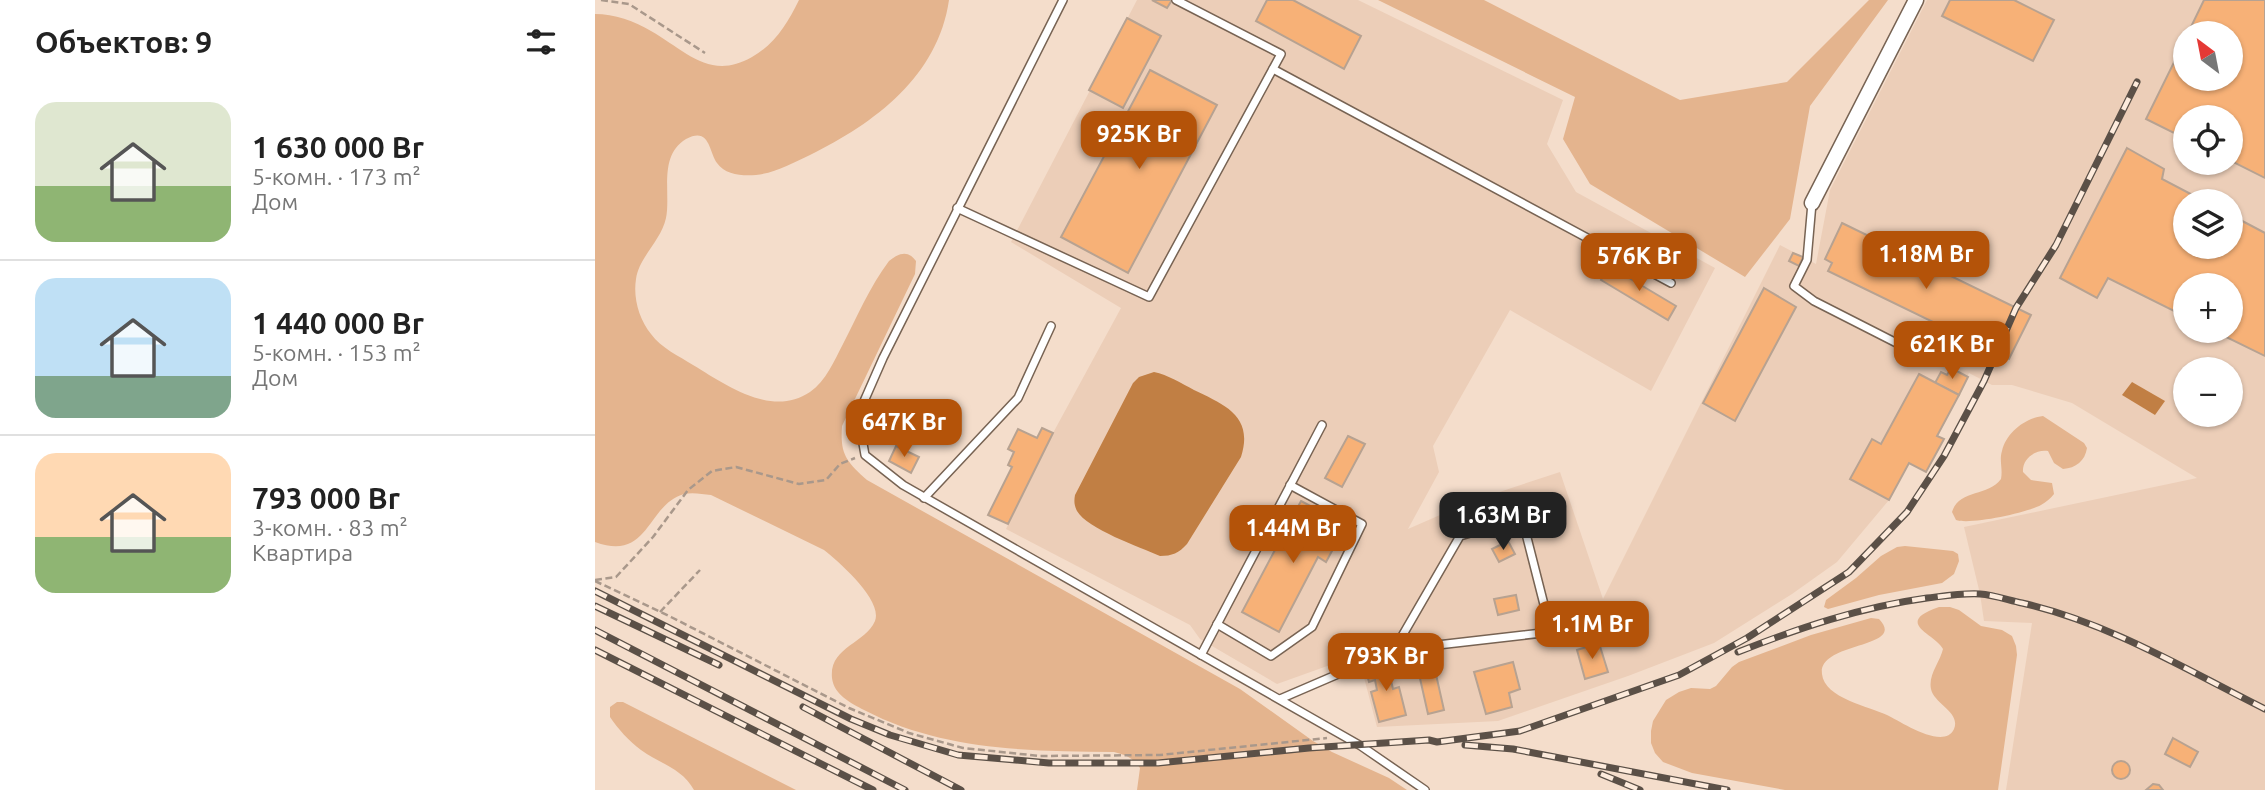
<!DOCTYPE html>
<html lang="ru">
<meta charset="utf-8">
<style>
body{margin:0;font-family:Ubuntu,sans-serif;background:#f6f6f6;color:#222;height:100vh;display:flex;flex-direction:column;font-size:26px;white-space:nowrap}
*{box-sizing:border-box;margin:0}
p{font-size:23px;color:#767676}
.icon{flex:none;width:38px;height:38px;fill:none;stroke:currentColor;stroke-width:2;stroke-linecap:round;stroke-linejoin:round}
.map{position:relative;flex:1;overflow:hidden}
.sheet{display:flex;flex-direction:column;background:#fff;width:595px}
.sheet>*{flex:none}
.needle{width:46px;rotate:328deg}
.tools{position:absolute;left:1578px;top:21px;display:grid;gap:14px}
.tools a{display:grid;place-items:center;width:70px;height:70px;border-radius:50%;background:#fff;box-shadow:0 2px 5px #0004;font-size:35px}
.price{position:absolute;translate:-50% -60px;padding:0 16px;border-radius:14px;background:#b45309;color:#fff;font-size:23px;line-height:46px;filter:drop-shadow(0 2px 4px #0008)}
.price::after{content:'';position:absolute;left:50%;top:42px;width:21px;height:16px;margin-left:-10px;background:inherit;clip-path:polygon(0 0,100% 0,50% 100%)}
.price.selected{background:#222;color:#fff}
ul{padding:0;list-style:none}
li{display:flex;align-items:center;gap:21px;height:175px;padding:0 35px}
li+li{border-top:2px solid #e0e0e0}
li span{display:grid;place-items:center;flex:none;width:196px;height:140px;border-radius:21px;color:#555}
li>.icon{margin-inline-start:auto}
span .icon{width:84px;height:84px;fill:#fffc;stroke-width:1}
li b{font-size:30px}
h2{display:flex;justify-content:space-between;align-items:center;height:84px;padding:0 35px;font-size:30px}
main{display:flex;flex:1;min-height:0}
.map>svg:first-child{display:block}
.built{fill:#ecceb8;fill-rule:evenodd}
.green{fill:#e4b48e}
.water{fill:#c17f44}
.building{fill:#f7b177;stroke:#b7a291;stroke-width:2}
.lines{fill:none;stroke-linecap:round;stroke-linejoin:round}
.lane-casing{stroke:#776353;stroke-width:10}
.street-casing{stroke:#776353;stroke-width:17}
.path{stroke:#a9988b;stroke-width:2.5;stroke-dasharray:7 3.5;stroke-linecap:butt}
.lane{stroke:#fff;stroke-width:7}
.street{stroke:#fff;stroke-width:14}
.rail-casing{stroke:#5b5047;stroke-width:7}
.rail{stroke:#fdebdc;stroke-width:4.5;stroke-dasharray:13;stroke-linecap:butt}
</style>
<main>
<section class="sheet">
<h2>Объектов: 9<svg class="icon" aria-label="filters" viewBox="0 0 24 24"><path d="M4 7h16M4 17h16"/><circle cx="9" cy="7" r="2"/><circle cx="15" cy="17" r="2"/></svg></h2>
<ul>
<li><span style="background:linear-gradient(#dfe7d0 60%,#8fb573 0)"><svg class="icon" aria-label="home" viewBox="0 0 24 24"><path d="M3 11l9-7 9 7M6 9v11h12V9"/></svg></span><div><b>1 630 000 Br</b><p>5-комн. · 173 m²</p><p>Дом</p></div></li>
<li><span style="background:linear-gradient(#bfe0f5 70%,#7fa58c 0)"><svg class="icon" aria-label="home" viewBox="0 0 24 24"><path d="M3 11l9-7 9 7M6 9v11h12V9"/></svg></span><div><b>1 440 000 Br</b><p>5-комн. · 153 m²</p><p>Дом</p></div></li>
<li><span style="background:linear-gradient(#ffd9b3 60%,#8fb573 0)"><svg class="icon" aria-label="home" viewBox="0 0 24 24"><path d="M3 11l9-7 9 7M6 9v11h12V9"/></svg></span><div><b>793 000 Br</b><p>3-комн. · 83 m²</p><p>Квартира</p></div></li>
</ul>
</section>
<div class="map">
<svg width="1670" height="790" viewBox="0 0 1670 790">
<rect width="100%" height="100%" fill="#f4ddcb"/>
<path class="built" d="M 542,0 L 763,0 L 968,100 L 952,144 L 981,192 L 1120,268 L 1056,391 L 915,310 L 838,446 L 844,472 L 813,529 L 877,501 L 965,472 L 1008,599 L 1185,245 L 1221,264 L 1235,190 L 1332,0 L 1670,0 L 1670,790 L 1411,790 L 1437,623 L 1389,621 L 1385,594 L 1369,527 L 1602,478 L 1477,403 L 1417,385 L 1397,385 L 1374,373 L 1343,436 L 1349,439 L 1331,472 L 1313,463 L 1294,500 L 1242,562 L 1197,594 L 1119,643 L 1033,676 L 903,721 L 782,727 L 763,655 L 682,684 L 605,639 L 595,625 L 411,529 L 458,433 L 526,308 L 416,242 ZM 1591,33 L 1636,33 L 1636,79 L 1591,79 ZM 1591,117 L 1636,117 L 1636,163 L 1591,163 ZM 1591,201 L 1636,201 L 1636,247 L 1591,247 ZM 1591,285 L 1636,285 L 1636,331 L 1591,331 ZM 1591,369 L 1636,369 L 1636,415 L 1591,415 Z"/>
<g class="green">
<path d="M 204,0 L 354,0 C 343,76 280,123 215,155 C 198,163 180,173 161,175 C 147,176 130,175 122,163 C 114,152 115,126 91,139 C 63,156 76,193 71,218 C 66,241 44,257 41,279 C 38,298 44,319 56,334 C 66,348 84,356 98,365 C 131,385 177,418 215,392 C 231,381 239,361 248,344 C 262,317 275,286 294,261 C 304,253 313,250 321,261 L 320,274 L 247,426 C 245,454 251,461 272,480 L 645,689 L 718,741 L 737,752 L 794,778 L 812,790 L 542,790 L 545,768 C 538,758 531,755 519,752 C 433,751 348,751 269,710 C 256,703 239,695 237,678 C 234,647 270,644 280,621 C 288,600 244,562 229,550 L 116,495 C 107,494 98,492 89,494 C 51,505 55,562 0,542 L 0,14 C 19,14 40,21 56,31 C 91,51 115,81 157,57 C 180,44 192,24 204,0 Z"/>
<path d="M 783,0 L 889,0 L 1085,100 L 1192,82 L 1274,0 L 1293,0 L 1215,106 L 1195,219 L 1150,277 L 995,184 L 968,139 L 980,97 Z"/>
<path d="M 1448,416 L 1489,443 L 1492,448 C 1490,461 1481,468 1468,469 L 1459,463 L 1453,451 C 1440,449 1427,459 1428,472 L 1436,480 L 1457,483 L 1459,494 C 1455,499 1451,502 1446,505 C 1431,513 1375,525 1361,520 L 1357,512 C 1364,489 1393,497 1406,479 C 1408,469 1404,460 1407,451 C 1411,433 1430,418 1448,416 Z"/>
<path d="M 1310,546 L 1358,551 L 1363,554 L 1364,561 L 1359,574 L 1347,583 L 1284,595 L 1233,609 L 1229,607 L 1231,600 L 1261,578 L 1286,556 L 1302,547 Z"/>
<path d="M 1344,607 L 1355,607 L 1364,610 L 1386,626 L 1407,630 L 1417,636 L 1421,646 L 1422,655 L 1403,790 L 1190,790 L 1097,773 L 1068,762 L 1060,753 L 1056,743 L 1056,731 L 1058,721 L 1071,700 L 1084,692 L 1096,688 L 1115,689 L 1121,686 L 1137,667 L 1144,662 L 1216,635 L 1276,618 L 1284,619 C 1313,649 1223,641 1227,674 C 1229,698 1275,707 1292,715 C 1305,721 1349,751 1359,729 C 1366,712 1339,704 1336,689 C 1333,675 1345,662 1348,649 C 1341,634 1297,623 1344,607 Z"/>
<path d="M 22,702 L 28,702 L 201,790 L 99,790 C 87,768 65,764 46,750 C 34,741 23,729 15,717 L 15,707 Z"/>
</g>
<g class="water">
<path d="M 559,372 C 573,375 586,383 599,390 C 630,405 659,416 646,457 L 592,544 C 584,553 577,556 565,556 C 545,547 492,529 482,511 C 479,505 479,501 480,495 L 538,383 L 544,377 Z"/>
<path d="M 1537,382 L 1570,401 L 1560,415 L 1527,395 Z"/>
</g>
<g class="building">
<path d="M 557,0 L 577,0 L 572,8 Z"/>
<path d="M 672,0 L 698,0 L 766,36 L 749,69 L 661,21 Z"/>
<path d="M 1355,0 L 1419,0 L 1459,20 L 1438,61 L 1347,16 Z"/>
<path d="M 1609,0 L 1670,0 L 1670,178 L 1636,161 L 1636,117 L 1591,117 L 1591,139 L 1551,119 L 1591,38 L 1591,79 L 1636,79 L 1636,33 L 1593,33 Z"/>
<path d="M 532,18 L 566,36 L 528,108 L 494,90 Z"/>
<path d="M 555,70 L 622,105 L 533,273 L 466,237 Z"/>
<path d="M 1532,148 L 1569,169 L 1567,179 L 1609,201 L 1591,201 L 1591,247 L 1636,247 L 1636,215 L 1670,233 L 1670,356 L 1619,331 L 1636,331 L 1636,285 L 1591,285 L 1591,317 L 1513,278 L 1502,298 L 1465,278 Z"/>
<path d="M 1247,223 L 1436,315 L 1414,359 L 1233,271 L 1237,263 L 1230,259 Z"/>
<path d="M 1198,253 L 1208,257 L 1204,266 L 1194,261 Z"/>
<path d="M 1014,266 L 1081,306 L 1073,320 L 1006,280 Z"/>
<path d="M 1169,288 L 1201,307 L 1140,421 L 1108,403 Z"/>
<path d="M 1356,368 L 1373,377 L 1364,395 L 1340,383 L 1346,372 L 1352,375 Z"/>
<path d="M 1324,374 L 1364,395 L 1342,436 L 1349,439 L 1331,472 L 1314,463 L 1294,500 L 1255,479 L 1277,439 L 1286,444 Z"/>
<path d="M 447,428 L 458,433 L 413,524 L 393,515 L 417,467 L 413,465 L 419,452 L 413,449 L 423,429 L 442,438 Z"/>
<path d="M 753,436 L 770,444 L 747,487 L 730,478 Z"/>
<path d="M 301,446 L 324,457 L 316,473 L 294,461 Z"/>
<path d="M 706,501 L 751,525 L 731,562 L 723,557 L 684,632 L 647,612 Z"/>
<path d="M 913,541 L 920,554 L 904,562 L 897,549 Z"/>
<path d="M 921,595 L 924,610 L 903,615 L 899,599 Z"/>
<path d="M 1004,643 L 1013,672 L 990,679 L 982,650 Z"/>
<path d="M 918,662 L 925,689 L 914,693 L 917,707 L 891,714 L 879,672 Z"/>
<path d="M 801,663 L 803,674 L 795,676 L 798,689 L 804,687 L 811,715 L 784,722 L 776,692 L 782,690 L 780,680 L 774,682 L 771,671 Z"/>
<path d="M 840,670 L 849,710 L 833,714 L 824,674 Z"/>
<path d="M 1578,738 L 1603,752 L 1595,767 L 1570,754 Z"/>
<circle cx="1526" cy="770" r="9"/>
<path d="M 1558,784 L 1564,785 L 1568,790 L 1551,790 Z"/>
</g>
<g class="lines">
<g class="lane-casing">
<g id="lane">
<path d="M 468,0 L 288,358 L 263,415 L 270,455 L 308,485 L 766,746 L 830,790"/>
<path d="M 678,69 L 1076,283"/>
<path d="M 1217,203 L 1212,260 L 1199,286 L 1219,301 L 1331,358"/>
<path d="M 362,208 L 554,297 L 686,54 L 581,0"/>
<path d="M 329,498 L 423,398 L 456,326"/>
<path d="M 622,624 L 676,656 L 717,627 L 767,524 L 695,485"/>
<path d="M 606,655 L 727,425"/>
<path d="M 685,699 L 799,650 L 956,632 L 927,518 L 865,536 L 799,650"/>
</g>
</g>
<g class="street-casing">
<path id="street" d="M 1217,203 L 1321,0"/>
</g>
<g class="path">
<path d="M 6,0 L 34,4 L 110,53"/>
<path d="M 0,580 L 21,577 L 58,537 L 93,490 L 117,471 L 141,467 L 204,484 L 231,480 L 245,464 L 260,458"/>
<path d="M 0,581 L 76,617 L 254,708 L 314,733 L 368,748 L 445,756 L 565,755 L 732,738"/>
<path d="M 65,612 L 105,570"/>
</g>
<use href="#lane" class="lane"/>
<use href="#street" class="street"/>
<g class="rail-casing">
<g id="rail">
<path d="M 0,591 L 256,719 L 295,735 L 363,755 L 454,763 L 563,763 L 714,748 L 834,740 L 842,742 L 925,731 L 1084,675 L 1152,638 L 1254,572 L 1312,512 L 1349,456 L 1389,381 L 1421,308 L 1461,245 L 1542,82"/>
<path d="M 0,606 L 124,665"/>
<path d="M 0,630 L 310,790"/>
<path d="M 0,650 L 278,790"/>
<path d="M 1143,652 C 1204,628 1266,607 1332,598 C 1349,596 1367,593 1385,594 C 1399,595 1413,600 1427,603 C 1514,623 1590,669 1670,709"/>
<path d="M 208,707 L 366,790"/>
<path d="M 870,745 L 918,749 L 1132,790"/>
<path d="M 1006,774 L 1045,790"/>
</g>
</g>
<use href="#rail" class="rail"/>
</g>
</svg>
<div class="tools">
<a><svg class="needle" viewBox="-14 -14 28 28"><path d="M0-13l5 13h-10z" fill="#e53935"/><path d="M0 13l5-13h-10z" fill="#767676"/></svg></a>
<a><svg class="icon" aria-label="locate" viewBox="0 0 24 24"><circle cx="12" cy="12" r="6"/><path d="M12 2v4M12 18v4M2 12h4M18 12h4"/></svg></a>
<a><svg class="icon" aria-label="layers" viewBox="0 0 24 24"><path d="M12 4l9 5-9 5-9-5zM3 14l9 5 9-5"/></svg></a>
<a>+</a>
<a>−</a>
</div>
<b class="price" style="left:544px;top:171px">925K Br</b>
<b class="price" style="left:1331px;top:291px">1.18M Br</b>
<b class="price" style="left:1044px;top:293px">576K Br</b>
<b class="price" style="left:1357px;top:381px">621K Br</b>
<b class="price" style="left:309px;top:459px">647K Br</b>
<b class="price selected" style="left:908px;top:552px">1.63M Br</b>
<b class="price" style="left:698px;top:565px">1.44M Br</b>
<b class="price" style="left:997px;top:661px">1.1M Br</b>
<b class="price" style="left:791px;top:693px">793K Br</b>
</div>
</main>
